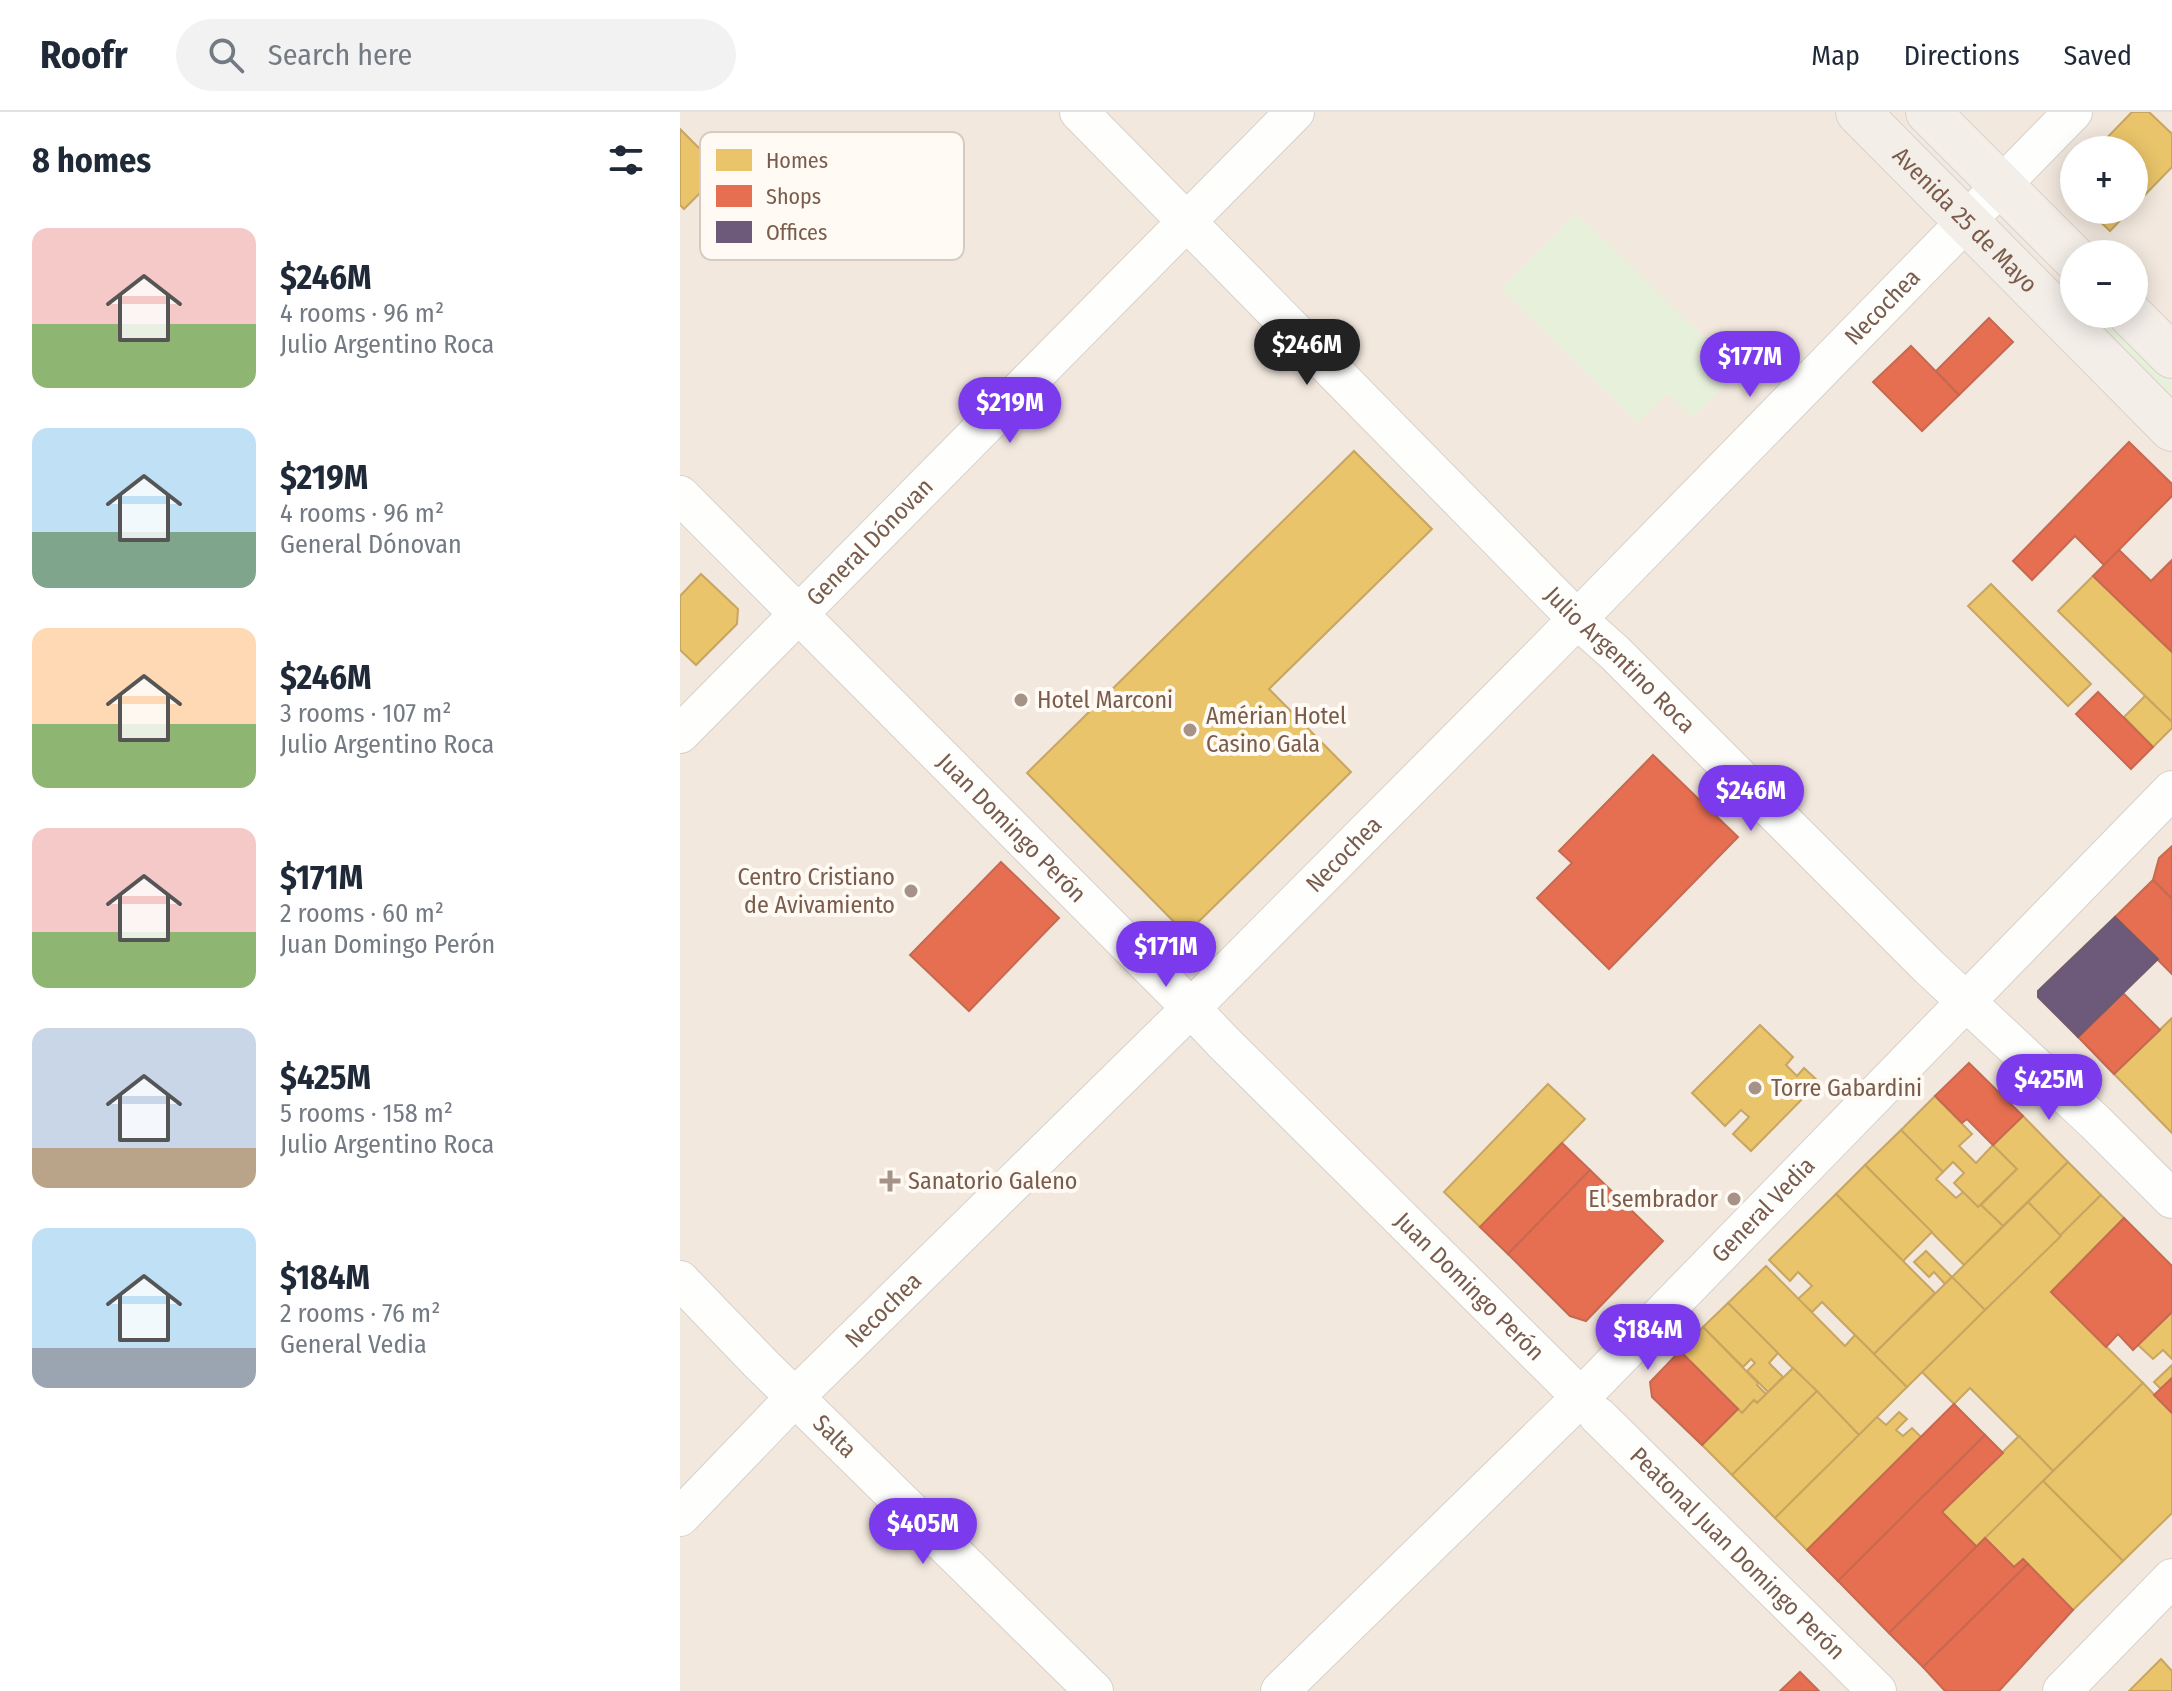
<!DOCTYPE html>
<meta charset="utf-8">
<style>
body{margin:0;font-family:"Fira Sans Condensed",sans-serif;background:#f2f2f3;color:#1f2937;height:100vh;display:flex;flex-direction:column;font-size:30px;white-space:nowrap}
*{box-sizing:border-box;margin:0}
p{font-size:26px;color:#747a83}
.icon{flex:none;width:44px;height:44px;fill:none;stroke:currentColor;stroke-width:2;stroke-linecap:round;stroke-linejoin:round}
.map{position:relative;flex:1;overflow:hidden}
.drawer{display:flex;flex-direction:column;background:#fff;width:680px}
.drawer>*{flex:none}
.tools{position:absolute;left:1380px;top:24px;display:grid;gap:16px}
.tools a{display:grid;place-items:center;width:88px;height:88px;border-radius:50%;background:#fff;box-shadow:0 4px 20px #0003;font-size:40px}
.price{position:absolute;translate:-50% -68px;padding:0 18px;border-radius:28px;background:#7c3aed;color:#fff;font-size:26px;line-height:52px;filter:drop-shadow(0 2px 4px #0008)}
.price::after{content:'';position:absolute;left:50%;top:48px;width:24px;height:18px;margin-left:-12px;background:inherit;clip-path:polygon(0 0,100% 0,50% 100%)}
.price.on{background:#222;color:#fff}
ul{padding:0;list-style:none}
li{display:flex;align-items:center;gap:24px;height:200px;padding:0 32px}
li span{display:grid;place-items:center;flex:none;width:224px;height:160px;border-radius:16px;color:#555}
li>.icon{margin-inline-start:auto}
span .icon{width:96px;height:96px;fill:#fffc;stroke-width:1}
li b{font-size:34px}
h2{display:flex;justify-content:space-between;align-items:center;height:96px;padding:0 32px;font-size:34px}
header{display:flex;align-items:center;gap:48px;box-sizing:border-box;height:112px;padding:0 40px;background:#fff;border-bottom:2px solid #e0e1e3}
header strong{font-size:38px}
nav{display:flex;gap:44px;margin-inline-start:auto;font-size:28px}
.search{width:560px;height:72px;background:#f2f2f3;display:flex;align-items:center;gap:20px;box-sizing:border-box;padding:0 28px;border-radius:44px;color:#747a83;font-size:30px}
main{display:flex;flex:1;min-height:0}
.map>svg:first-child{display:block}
.residential{fill:#f2e8de;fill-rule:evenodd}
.green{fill:#e7f0db}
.homes{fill:#e9c46a;stroke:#c8a561;stroke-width:2}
.shops{fill:#e76f51;stroke:#c66950;stroke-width:2}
.offices{fill:#6d597a;stroke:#715a6c;stroke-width:2}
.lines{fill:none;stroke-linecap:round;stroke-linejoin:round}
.minor-casing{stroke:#d7d1cb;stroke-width:40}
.major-casing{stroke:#dad1cc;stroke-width:46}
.minor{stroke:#fefefd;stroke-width:38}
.major{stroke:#f3eee8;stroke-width:44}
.poi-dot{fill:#a69286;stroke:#fffaf3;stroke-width:3}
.labels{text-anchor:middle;stroke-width:8;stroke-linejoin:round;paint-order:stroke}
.street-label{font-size:24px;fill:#7a5c4d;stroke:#fffaf3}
.poi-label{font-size:24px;fill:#7a5c4d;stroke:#fffaf3;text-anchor:start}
.key{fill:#fffaf3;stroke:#d7cbc1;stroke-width:2}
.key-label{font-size:22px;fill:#7a5c4d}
</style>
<header>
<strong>Roofr</strong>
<div class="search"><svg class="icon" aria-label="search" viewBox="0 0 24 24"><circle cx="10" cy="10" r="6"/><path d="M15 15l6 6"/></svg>Search here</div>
<nav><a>Map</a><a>Directions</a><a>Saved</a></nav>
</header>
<main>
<section class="drawer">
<h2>8 homes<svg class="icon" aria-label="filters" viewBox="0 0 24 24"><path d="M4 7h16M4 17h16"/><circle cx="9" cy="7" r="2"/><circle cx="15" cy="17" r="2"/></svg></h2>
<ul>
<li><span style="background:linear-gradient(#f6c9c9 60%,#8fb573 0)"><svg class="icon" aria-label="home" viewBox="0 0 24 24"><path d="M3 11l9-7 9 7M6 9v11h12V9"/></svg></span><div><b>$246M</b><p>4 rooms · 96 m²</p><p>Julio Argentino Roca</p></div></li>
<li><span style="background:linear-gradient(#bfe0f5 65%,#7fa58c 0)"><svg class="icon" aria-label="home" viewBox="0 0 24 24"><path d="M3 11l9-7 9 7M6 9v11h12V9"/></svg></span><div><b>$219M</b><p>4 rooms · 96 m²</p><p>General Dónovan</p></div></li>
<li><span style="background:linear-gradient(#ffd9b3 60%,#8fb573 0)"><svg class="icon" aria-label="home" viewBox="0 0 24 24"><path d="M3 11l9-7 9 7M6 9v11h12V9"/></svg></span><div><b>$246M</b><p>3 rooms · 107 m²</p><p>Julio Argentino Roca</p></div></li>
<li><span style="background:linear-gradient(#f6c9c9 65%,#8fb573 0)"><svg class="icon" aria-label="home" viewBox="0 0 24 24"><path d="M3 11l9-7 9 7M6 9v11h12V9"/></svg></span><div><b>$171M</b><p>2 rooms · 60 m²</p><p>Juan Domingo Perón</p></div></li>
<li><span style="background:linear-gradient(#c9d6e8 75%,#b9a48a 0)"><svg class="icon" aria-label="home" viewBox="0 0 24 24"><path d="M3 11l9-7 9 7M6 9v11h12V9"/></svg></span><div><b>$425M</b><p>5 rooms · 158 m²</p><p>Julio Argentino Roca</p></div></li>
<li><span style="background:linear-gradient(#bfe0f5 75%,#9aa5b1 0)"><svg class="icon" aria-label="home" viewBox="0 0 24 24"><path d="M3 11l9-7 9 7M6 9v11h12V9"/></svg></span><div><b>$184M</b><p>2 rooms · 76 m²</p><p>General Vedia</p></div></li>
</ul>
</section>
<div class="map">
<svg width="1492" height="1579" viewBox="0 0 1492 1579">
<rect width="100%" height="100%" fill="#f9f5f0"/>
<path class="residential" d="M 0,0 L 1492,0 L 1492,1579 L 0,1579 ZM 1394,38 L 1454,38 L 1454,98 L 1394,98 ZM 1394,142 L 1454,142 L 1454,202 L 1394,202 Z"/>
<g class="green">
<path d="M 896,101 L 1059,259 L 1013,305 L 988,281 L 958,311 L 821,177 Z"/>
<path d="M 1408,202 L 1424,202 L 1492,268 L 1492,285 Z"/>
</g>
<g class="homes">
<path d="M 1452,0 L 1469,0 L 1492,22 L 1492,55 L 1454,94 L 1454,38 L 1415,38 Z"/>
<path d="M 0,17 L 42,59 L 4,97 L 0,93 Z"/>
<path d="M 1408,98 L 1450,98 L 1430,119 Z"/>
<path d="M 674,339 L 752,417 L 589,577 L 671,660 L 506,822 L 347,661 Z"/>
<path d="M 21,462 L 58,497 L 57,512 L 16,553 L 0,538 L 0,484 Z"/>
<path d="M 1413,464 L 1492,540 L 1492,610 L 1378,499 Z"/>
<path d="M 1311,472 L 1411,572 L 1388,594 L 1288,494 Z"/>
<path d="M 1465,584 L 1492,610 L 1492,616 L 1473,635 L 1444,605 Z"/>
<path d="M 1492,906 L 1492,1021 L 1434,962 Z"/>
<path d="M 1080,913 L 1113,945 L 1106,953 L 1117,964 L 1124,956 L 1139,970 L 1071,1039 L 1053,1022 L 1069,1005 L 1061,998 L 1045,1014 L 1012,981 Z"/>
<path d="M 868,972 L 905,1007 L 800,1115 L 764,1080 Z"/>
<path d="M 1255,984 L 1292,1022 L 1279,1034 L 1296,1051 L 1313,1033 L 1337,1057 L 1298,1095 L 1274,1071 L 1284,1061 L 1273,1050 L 1263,1060 L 1221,1018 Z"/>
<path d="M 1343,1004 L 1388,1050 L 1323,1114 L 1301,1093 L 1337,1057 L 1313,1033 Z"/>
<path d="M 1221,1018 L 1263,1060 L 1256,1067 L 1276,1086 L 1283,1080 L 1298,1095 L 1301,1093 L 1323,1114 L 1284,1153 L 1185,1053 Z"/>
<path d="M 1388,1050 L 1421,1083 L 1381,1124 L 1348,1090 Z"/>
<path d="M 1185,1053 L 1252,1120 L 1223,1149 L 1156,1082 Z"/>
<path d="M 1156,1082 L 1255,1181 L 1194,1242 L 1142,1190 L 1132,1200 L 1118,1187 L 1132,1174 L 1118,1160 L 1110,1169 L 1089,1148 Z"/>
<path d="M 1421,1083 L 1444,1106 L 1371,1180 L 1463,1271 L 1373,1359 L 1290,1276 L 1274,1292 L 1242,1260 Z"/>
<path d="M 1348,1090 L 1381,1124 L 1305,1198 L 1272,1165 Z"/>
<path d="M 1246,1139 L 1272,1165 L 1265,1172 L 1254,1160 L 1249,1165 L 1234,1150 Z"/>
<path d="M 1086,1154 L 1165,1234 L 1175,1223 L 1227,1275 L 1179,1323 L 1048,1191 Z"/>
<path d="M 1272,1165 L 1305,1198 L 1227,1275 L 1194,1242 Z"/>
<path d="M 1048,1191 L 1098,1241 L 1089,1251 L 1103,1265 L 1088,1280 L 1067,1259 L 1075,1251 L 1071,1247 L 1063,1255 L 1023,1215 Z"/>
<path d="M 1492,1200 L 1492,1247 L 1483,1238 L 1473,1247 L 1458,1233 Z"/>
<path d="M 1023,1215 L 1078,1271 L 1077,1273 L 1086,1282 L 1077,1291 L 1074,1288 L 1062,1301 L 1000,1239 Z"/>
<path d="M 1492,1253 L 1492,1266 L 1481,1277 L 1474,1270 Z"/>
<path d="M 1113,1256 L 1137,1279 L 1052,1363 L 1022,1333 L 1058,1297 L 1062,1301 L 1074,1288 L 1077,1291 Z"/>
<path d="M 1463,1271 L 1492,1301 L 1492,1401 L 1443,1449 L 1363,1369 Z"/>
<path d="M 1137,1279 L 1179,1323 L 1095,1406 L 1052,1363 Z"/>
<path d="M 1219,1300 L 1227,1307 L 1216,1318 L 1223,1324 L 1232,1316 L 1241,1325 L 1127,1438 L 1095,1406 L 1197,1305 L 1206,1313 Z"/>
<path d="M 1339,1324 L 1373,1359 L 1297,1435 L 1262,1400 Z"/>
<path d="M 1363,1369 L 1443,1449 L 1393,1498 L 1343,1447 L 1334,1455 L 1305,1426 Z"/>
<path d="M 1481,1547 L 1492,1559 L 1492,1579 L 1449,1579 Z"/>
</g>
<g class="shops">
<path d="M 1309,206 L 1333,230 L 1279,283 L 1256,259 Z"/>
<path d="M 1231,234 L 1279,283 L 1242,319 L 1193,270 Z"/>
<path d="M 1449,330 L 1492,372 L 1492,384 L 1424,453 L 1395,424 L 1352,468 L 1333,449 Z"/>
<path d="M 1439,438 L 1471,469 L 1492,448 L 1492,540 L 1413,464 Z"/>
<path d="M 1418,580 L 1473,635 L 1451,657 L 1396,602 Z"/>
<path d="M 973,643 L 1058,725 L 929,857 L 857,786 L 892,751 L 879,739 Z"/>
<path d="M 1492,734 L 1492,787 L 1473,768 L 1479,746 Z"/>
<path d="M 321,750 L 379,806 L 289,899 L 230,843 Z"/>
<path d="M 1473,768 L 1492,787 L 1492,862 L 1435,805 Z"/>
<path d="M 1443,881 L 1480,918 L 1434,962 L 1398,925 Z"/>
<path d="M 1289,951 L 1343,1004 L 1313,1033 L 1287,1007 L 1282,1011 L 1255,984 Z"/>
<path d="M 882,1031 L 910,1058 L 828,1142 L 800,1115 Z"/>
<path d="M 910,1058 L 983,1129 L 906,1209 L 890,1204 L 828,1142 Z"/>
<path d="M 1444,1106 L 1492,1154 L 1492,1200 L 1453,1238 L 1438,1222 L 1426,1235 L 1371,1180 Z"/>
<path d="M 1000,1239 L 1058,1297 L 1022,1333 L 972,1285 L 970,1270 Z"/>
<path d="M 1492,1266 L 1492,1301 L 1474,1283 Z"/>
<path d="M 1274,1292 L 1305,1323 L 1158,1469 L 1127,1438 Z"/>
<path d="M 1305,1323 L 1323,1341 L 1262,1400 L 1297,1435 L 1209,1521 L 1158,1469 Z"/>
<path d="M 1305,1426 L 1334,1455 L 1343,1447 L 1348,1452 L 1243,1555 L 1209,1521 Z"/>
<path d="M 1348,1452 L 1393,1498 L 1319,1579 L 1265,1579 L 1243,1555 Z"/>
<path d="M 1120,1560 L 1139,1579 L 1100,1579 Z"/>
</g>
<path class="offices" d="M 1435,805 L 1478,847 L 1398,925 L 1358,885 L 1358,879 Z"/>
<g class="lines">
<g class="minor-casing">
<g id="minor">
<path id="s1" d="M 399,0 L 897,507 L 935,541 L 1249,855 L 1415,1010 L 1492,1087"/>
<path id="s2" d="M 0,383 L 511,896 L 543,930 L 901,1285"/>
<path id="s3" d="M 0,622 L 615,0"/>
<path id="s4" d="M 0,1168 L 81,1252 L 414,1579"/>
<path id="s5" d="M 918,1304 L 1197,1579"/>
<path id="s6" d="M 0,1405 L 115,1285 L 511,896 L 870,535 L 1393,0"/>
<path id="s7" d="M 600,1579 L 901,1285 L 1492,678"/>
<path d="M 1382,1579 L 1492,1466"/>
</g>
</g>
<g class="major-casing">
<g id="major">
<path id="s8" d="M 1178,0 L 1492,317"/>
<path d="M 1248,0 L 1394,146"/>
<path d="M 1450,202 L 1492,244"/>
</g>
</g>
<use href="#minor" class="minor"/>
<use href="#major" class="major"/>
</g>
<g class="poi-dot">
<circle cx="341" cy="588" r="8"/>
<circle cx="510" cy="618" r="8"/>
<circle cx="231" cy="779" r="8"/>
<circle cx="1075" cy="976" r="8"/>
<path d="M206 1057h8v8h8v8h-8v8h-8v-8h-8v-8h8z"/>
<circle cx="1054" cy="1087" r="8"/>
</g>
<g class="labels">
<g class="street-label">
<text dy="8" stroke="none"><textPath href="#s8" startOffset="152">Avenida 25 de Mayo</textPath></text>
<text dy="8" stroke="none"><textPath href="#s6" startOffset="1706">Necochea</textPath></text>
<text dy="8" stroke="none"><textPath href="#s3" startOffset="270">General Dónovan</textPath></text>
<text dy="8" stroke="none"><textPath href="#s1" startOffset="770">Julio Argentino Roca</textPath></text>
<text dy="8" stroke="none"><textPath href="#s2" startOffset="470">Juan Domingo Perón</textPath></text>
<text dy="8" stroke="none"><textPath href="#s6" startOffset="938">Necochea</textPath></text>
<text dy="8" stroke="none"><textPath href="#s7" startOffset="682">General Vedia</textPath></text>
<text dy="8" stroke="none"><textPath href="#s2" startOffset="1118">Juan Domingo Perón</textPath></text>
<text dy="8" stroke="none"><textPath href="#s6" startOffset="290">Necochea</textPath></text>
<text dy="8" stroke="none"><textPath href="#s4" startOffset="220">Salta</textPath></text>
<text dy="8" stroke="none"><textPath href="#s5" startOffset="196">Peatonal Juan Domingo Perón</textPath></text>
</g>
<g class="poi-label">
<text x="357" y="596">Hotel Marconi</text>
<text x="526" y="612">Amérian Hotel<tspan x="526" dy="28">Casino Gala</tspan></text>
<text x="215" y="773" text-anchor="end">Centro Cristiano<tspan x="215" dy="28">de Avivamiento</tspan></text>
<text x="1091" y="984">Torre Gabardini</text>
<text x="228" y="1077">Sanatorio Galeno</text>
<text x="1038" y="1095" text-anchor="end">El sembrador</text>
</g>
</g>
<rect x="20" y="20" width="264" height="128" rx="12" class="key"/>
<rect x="36" y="37" width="36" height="22" fill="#e9c46a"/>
<rect x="36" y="73" width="36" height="22" fill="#e76f51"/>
<rect x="36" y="109" width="36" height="22" fill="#6d597a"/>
<g class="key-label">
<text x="86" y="56">Homes</text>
<text x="86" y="92">Shops</text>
<text x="86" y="128">Offices</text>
</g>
</svg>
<div class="tools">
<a>+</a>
<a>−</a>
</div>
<b class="price on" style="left:627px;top:275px">$246M</b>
<b class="price" style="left:1070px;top:287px">$177M</b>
<b class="price" style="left:330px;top:333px">$219M</b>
<b class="price" style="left:1071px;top:721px">$246M</b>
<b class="price" style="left:486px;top:877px">$171M</b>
<b class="price" style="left:1369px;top:1010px">$425M</b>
<b class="price" style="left:968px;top:1260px">$184M</b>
<b class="price" style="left:243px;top:1454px">$405M</b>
</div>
</main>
